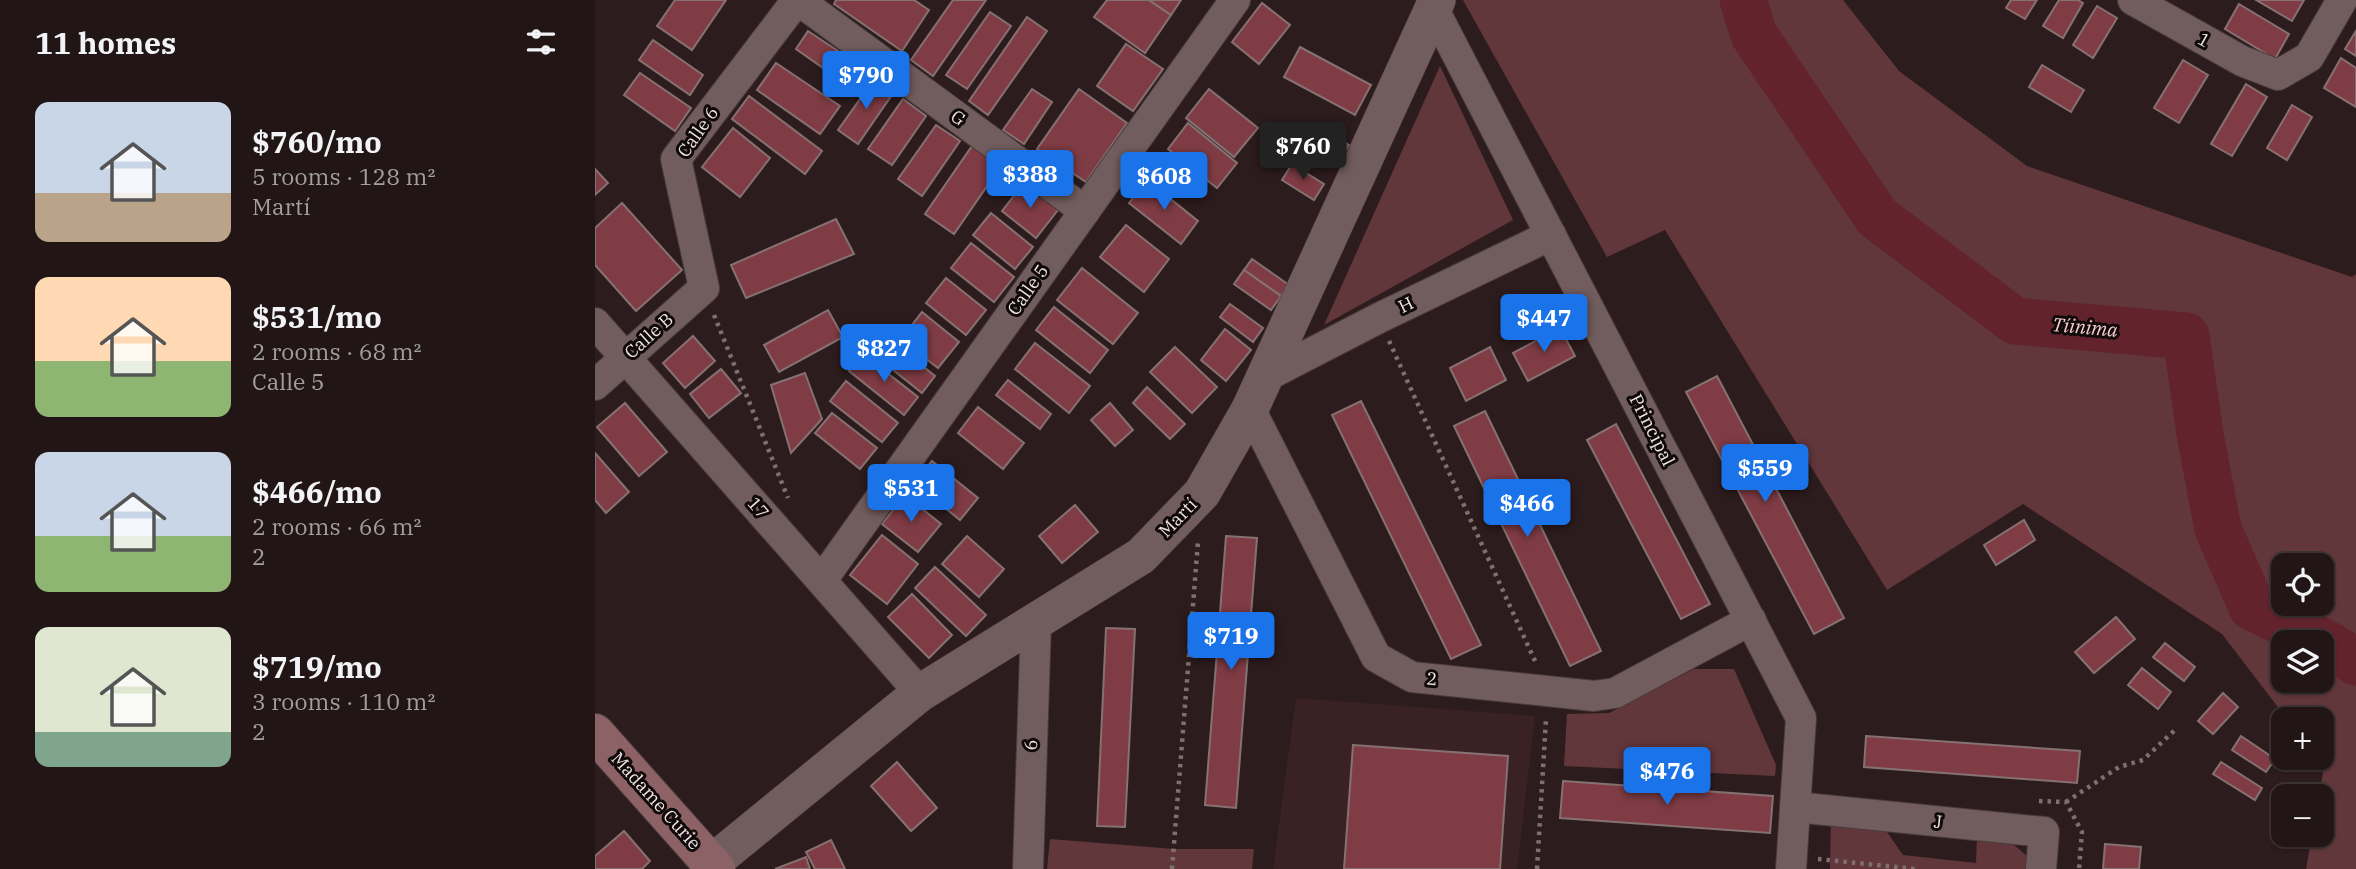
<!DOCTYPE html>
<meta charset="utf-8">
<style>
body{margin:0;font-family:"IBM Plex Serif",serif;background:#2e2223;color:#f1f3f6;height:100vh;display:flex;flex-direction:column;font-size:26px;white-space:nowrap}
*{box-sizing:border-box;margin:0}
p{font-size:23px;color:#a29fa1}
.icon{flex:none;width:38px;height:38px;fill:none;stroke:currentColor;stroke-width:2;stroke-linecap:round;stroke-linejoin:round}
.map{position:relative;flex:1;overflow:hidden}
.drawer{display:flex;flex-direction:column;background:#221516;width:595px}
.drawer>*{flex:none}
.controls{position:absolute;left:1676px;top:553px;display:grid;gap:14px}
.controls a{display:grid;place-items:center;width:63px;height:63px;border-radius:14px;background:#221516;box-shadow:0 2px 5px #0004,0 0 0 2px #3f3435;font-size:35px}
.price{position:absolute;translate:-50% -60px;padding:0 16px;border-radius:7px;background:#1a73e8;color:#fff;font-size:23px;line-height:46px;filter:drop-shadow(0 2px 4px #0008)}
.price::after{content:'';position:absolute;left:50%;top:42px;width:21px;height:16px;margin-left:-10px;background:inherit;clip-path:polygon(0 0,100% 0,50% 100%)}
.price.current{background:#222;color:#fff}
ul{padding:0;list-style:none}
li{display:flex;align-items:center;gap:21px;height:175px;padding:0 35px}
li span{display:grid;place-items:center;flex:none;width:196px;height:140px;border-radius:14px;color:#555}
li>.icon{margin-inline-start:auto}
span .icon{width:84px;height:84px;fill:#fffc;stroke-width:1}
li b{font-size:30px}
h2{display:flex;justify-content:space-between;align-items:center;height:84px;padding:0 35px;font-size:30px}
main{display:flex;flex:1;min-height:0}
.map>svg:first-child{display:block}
.built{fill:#3a2224}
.green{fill:#62373b;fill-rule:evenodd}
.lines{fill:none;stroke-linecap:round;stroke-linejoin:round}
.river{stroke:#63232c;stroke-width:47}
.building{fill:#803c44;stroke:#867172;stroke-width:2}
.minor-casing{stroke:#493b3c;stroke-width:32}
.tertiary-casing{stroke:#493b3c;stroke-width:38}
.secondary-casing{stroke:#493b3c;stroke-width:40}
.path{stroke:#7e7070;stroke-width:4.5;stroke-dasharray:3.5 5;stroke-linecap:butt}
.minor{stroke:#725d5e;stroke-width:30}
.tertiary{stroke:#725d5e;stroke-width:37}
.secondary{stroke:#8d6266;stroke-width:38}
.labels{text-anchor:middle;stroke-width:6;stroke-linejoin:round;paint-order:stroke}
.street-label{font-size:18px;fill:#eee2e2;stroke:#100909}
.water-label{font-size:19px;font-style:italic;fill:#f8ccce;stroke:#100909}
</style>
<main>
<section class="drawer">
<h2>11 homes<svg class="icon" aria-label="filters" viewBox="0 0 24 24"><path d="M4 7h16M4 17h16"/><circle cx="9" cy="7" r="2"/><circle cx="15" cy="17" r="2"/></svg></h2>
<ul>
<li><span style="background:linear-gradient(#c9d6e8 65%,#b9a48a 0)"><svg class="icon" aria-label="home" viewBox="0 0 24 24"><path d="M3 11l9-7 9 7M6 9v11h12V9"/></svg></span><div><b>$760/mo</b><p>5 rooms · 128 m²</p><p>Martí</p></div></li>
<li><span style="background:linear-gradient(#ffd9b3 60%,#8fb573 0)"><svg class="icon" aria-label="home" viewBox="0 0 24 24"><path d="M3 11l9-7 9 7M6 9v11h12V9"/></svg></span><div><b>$531/mo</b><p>2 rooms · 68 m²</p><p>Calle 5</p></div></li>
<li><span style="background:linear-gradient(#c9d6e8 60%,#8fb573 0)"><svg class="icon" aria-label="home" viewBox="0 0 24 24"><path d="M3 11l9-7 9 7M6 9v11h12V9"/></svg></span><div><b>$466/mo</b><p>2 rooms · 66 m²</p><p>2</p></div></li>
<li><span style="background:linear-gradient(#dfe7d0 75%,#7fa58c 0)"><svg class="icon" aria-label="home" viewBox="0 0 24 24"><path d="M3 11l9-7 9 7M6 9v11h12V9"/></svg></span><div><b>$719/mo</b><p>3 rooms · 110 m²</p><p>2</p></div></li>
</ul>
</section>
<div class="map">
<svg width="1761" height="869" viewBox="0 0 1761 869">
<rect width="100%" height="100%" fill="#2d1c1d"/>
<path class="built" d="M 701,698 L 940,716 L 922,869 L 678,869 Z"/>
<g class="green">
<path d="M 868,0 L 1248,0 L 1304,71 L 1432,166 L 1757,277 L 1761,274 L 1761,869 L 1711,869 L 1717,835 L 1727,835 L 1727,796 L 1724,796 L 1729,767 L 1722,758 L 1727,758 L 1727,719 L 1692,719 L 1627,634 L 1428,504 L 1292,590 L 1070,230 L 1012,257 ZM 1727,565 L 1727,604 L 1689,604 L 1689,565 ZM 1727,642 L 1727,681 L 1689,681 L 1689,642 Z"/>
<path d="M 845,66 L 918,220 L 729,325 Z"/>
<path d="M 1099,669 L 1139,669 L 1181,765 L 1180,776 L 969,766 L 972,714 L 1014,713 Z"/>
<path d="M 1236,820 L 1287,825 L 1308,855 L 1381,863 L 1382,837 L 1413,840 L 1432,856 L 1431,869 L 1235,869 Z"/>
<path d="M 455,839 L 579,849 L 659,849 L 657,869 L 452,869 Z"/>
</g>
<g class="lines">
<path class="river" d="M 1148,0 L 1159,35 L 1282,217 L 1420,321 L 1591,336 L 1605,434 L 1623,529 L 1657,607 L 1736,646 L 1761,662"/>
</g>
<g class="building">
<path d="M 80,0 L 131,0 L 97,50 L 62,26 Z"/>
<path d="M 241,0 L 319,0 L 334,10 L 307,51 L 239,4 Z"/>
<path d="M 358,0 L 391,0 L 338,76 L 316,60 Z"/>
<path d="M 512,0 L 554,0 L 576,15 L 550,53 L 499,17 Z"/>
<path d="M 554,0 L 586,0 L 576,15 Z"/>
<path d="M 1416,0 L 1442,0 L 1430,19 L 1411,8 Z"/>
<path d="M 1464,0 L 1483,0 L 1488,3 L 1468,38 L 1448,26 Z"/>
<path d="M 1661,0 L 1709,0 L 1697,21 Z"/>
<path d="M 667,3 L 695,25 L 664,64 L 637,42 Z"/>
<path d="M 1644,4 L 1694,34 L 1680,59 L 1630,29 Z"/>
<path d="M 1502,6 L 1522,18 L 1498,58 L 1478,45 Z"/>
<path d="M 395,12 L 416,26 L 372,89 L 351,75 Z"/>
<path d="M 432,17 L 452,31 L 393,115 L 374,101 Z"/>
<path d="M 213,31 L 261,63 L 248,82 L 201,49 Z"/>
<path d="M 1761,31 L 1761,56 L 1750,49 Z"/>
<path d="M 58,40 L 108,75 L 95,95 L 44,60 Z"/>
<path d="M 531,44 L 568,69 L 538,111 L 502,86 Z"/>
<path d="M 705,47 L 776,85 L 760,115 L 689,77 Z"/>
<path d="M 1746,58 L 1761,68 L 1761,107 L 1729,88 Z"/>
<path d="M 1588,60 L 1613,75 L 1584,123 L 1559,108 Z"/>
<path d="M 181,63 L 245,106 L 225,134 L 162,90 Z"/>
<path d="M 1447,65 L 1489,90 L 1476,112 L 1434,87 Z"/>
<path d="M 45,73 L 96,108 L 80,131 L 29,95 Z"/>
<path d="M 280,78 L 299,92 L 263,144 L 243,130 Z"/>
<path d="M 1651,84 L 1672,97 L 1637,156 L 1616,144 Z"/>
<path d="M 437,89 L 457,102 L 429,144 L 408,130 Z"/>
<path d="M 484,89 L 532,123 L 491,182 L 442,149 Z"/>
<path d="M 614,89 L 663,128 L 639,157 L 591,118 Z"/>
<path d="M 154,96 L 227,151 L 210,174 L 137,119 Z"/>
<path d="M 308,99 L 331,116 L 297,165 L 273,149 Z"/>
<path d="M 1697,105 L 1717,117 L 1692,160 L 1672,148 Z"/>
<path d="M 593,123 L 642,163 L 622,188 L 573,149 Z"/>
<path d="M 341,125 L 365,141 L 327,196 L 303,179 Z"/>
<path d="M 722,125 L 754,145 L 740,167 L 708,147 Z"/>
<path d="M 138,128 L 175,158 L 145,197 L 107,167 Z"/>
<path d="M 377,146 L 406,166 L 359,234 L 330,214 Z"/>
<path d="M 569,154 L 598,178 L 585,195 L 555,171 Z"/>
<path d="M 697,164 L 729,184 L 719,200 L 687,180 Z"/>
<path d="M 0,169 L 13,183 L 0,195 Z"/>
<path d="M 552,180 L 603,221 L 586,244 L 534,203 Z"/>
<path d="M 429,183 L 463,210 L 441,238 L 407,211 Z"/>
<path d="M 27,203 L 87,270 L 41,311 L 0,265 L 0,228 Z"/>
<path d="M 396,213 L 438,247 L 420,269 L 378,235 Z"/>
<path d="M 241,219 L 259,254 L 151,298 L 136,265 Z"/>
<path d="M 531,225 L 574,259 L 549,292 L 505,257 Z"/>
<path d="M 376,243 L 419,277 L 399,302 L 356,268 Z"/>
<path d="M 657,259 L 694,285 L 686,296 L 649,270 Z"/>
<path d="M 487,268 L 543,313 L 518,344 L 462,300 Z"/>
<path d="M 649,270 L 686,296 L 676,310 L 639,284 Z"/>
<path d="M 351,278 L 391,310 L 371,335 L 331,303 Z"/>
<path d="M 635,304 L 668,328 L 658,342 L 625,317 Z"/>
<path d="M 459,307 L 513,350 L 495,373 L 441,330 Z"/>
<path d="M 233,310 L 248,337 L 184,372 L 169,345 Z"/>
<path d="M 327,312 L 364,342 L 343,368 L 306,339 Z"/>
<path d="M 276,325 L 340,376 L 327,393 L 263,342 Z"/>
<path d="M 965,328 L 980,356 L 933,381 L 918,353 Z"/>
<path d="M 630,329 L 656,350 L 631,381 L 606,360 Z"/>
<path d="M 98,336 L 120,361 L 90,388 L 68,363 Z"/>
<path d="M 440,343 L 495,386 L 474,413 L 420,369 Z"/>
<path d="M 580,347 L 622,387 L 597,413 L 555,372 Z"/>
<path d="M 895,347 L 911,380 L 871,401 L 855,368 Z"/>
<path d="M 268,354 L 323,397 L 309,415 L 254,371 Z"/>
<path d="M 126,369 L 146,393 L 114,418 L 95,394 Z"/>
<path d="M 210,373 L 227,419 L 196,453 L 176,385 Z"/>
<path d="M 1122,376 L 1249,618 L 1219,634 L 1091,392 Z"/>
<path d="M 413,380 L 456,414 L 445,429 L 401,395 Z"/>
<path d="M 251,381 L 303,423 L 287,442 L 235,401 Z"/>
<path d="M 552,387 L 590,424 L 575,439 L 538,403 Z"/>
<path d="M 766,401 L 886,645 L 856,659 L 737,415 Z"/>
<path d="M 30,403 L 72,452 L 44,476 L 2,427 Z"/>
<path d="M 515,403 L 538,430 L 520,446 L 496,420 Z"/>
<path d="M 383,407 L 429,443 L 408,469 L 363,433 Z"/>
<path d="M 890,411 L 1006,651 L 975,666 L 859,426 Z"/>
<path d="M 237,413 L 282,448 L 265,469 L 220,433 Z"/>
<path d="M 1021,424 L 1115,604 L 1086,619 L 992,440 Z"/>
<path d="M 0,453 L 34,492 L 11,513 L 0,500 Z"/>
<path d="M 337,461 L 383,498 L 365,520 L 319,483 Z"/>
<path d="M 310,495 L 346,524 L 323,552 L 287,524 Z"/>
<path d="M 480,505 L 503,532 L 467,563 L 444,536 Z"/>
<path d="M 1429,520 L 1440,540 L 1401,565 L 1389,545 Z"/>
<path d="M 287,535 L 323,564 L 292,604 L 255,575 Z"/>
<path d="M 372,536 L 409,569 L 384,597 L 347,564 Z"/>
<path d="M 631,536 L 662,538 L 641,808 L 610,805 Z"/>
<path d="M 340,567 L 391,615 L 371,636 L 320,588 Z"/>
<path d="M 317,594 L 357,635 L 334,658 L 293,617 Z"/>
<path d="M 1521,617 L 1540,639 L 1499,673 L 1480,652 Z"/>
<path d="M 511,628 L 540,629 L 530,827 L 502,826 Z"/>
<path d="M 1570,643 L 1600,667 L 1589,681 L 1558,657 Z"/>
<path d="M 1547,668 L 1576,692 L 1563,709 L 1533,685 Z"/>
<path d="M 1628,693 L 1643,707 L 1618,734 L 1603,721 Z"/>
<path d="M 1271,736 L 1485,751 L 1482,783 L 1269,767 Z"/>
<path d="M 1646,736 L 1680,759 L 1671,772 L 1637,750 Z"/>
<path d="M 758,745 L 913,756 L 905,869 L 749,869 Z"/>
<path d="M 302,762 L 342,808 L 316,831 L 276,786 Z"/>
<path d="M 1626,762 L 1667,788 L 1660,800 L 1618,774 Z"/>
<path d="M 968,781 L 1178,796 L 1175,833 L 965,818 Z"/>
<path d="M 29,831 L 55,861 L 47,869 L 0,869 L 0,856 Z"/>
<path d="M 236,840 L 250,869 L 220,869 L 211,852 Z"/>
<path d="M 1510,844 L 1546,847 L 1544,869 L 1508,869 Z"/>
<path d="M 211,857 L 215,869 L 180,869 Z"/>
</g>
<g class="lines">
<g class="minor-casing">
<g id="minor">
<path d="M 203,0 L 490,211"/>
<path d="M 1538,0 L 1647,61 L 1683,75 L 1714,57 L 1747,0"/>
<path d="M 838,8 L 1206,718 L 1196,869"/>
<path d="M 0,323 L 325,693"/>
<path d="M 668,378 L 784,318 L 956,235"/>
<path d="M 0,385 L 109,288 L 81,159 L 202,0"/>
<path d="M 655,409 L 781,657 L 817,677 L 999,696 L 1020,693 L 1156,620"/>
<path d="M 227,580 L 640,0"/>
<path d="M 1200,807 L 1449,832 L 1446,869"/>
<path d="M 433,869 L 441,622"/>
</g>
</g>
<g class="tertiary-casing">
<path id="tertiary" d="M 117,863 L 325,693 L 546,556 L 607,493 L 655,409 L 842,0"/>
</g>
<g class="secondary-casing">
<path id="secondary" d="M 0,733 L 121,869"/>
</g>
<g class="path">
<path d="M 119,315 L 193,498"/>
<path d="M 794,341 L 940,661"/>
<path d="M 1444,801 L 1471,802 L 1487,832 L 1484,869"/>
<path d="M 1471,802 L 1524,767 L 1548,760 L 1581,729"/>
<path d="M 1223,859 L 1320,869"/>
<path d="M 577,869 L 603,542"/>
<path d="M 942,869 L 951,719"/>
</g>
<use href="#minor" class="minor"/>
<use href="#tertiary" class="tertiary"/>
<use href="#secondary" class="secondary"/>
</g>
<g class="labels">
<g class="street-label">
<text transform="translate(1609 40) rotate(29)" y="6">1</text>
<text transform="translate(363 118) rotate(36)" y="6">G</text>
<text transform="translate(103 132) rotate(-55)" y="6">Calle 6</text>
<text transform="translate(433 290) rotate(-55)" y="6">Calle 5</text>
<text transform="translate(811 305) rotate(-26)" y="6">H</text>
<text transform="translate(54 336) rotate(-42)" y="6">Calle B</text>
<text transform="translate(1057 430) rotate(63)" y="6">Principal</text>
<text transform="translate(163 508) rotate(49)" y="6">17</text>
<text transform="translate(583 518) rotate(-46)" y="6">Martí</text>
<text transform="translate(837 679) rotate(5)" y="6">2</text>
<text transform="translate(436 745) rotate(-89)" y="6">6</text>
<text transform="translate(61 801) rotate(48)" y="6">Madame Curie</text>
<text transform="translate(1343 822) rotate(6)" y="6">J</text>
</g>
<g class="water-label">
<text transform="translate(1490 327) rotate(5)" y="7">Tíinima</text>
</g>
</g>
</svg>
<div class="controls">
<a><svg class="icon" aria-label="locate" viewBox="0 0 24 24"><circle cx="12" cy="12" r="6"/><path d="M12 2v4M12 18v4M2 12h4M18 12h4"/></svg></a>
<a><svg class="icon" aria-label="layers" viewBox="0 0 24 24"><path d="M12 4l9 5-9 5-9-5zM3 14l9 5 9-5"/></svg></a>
<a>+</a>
<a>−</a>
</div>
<b class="price" style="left:271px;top:111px">$790</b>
<b class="price current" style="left:708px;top:182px">$760</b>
<b class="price" style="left:435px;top:210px">$388</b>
<b class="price" style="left:569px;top:212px">$608</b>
<b class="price" style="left:949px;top:354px">$447</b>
<b class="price" style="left:289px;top:384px">$827</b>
<b class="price" style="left:1170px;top:504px">$559</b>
<b class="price" style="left:316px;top:524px">$531</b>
<b class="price" style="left:932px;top:539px">$466</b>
<b class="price" style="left:636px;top:672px">$719</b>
<b class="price" style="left:1072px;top:807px">$476</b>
</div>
</main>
